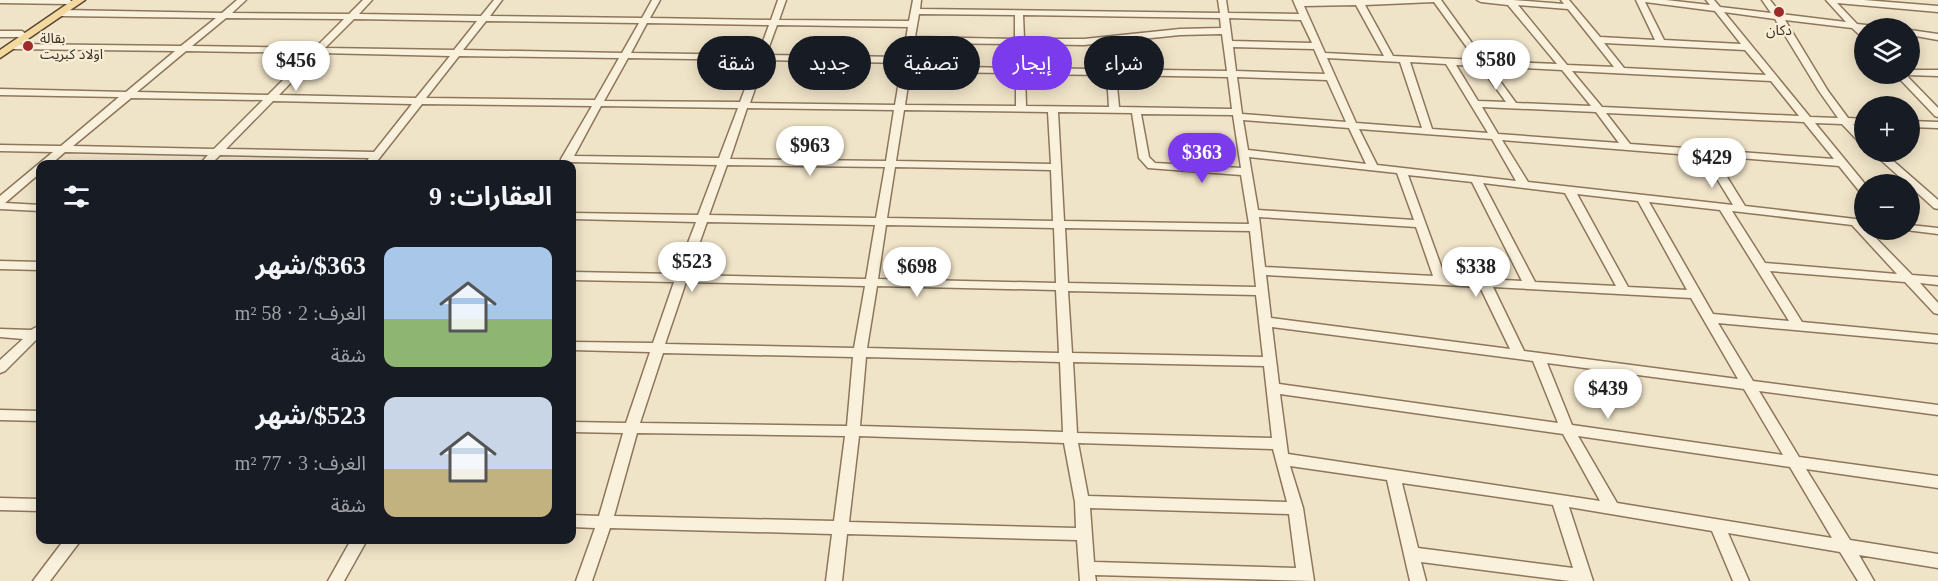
<!DOCTYPE html>
<html lang="ar">
<meta charset="utf-8">
<style>
body{margin:0;font-family:"Times New Roman","Noto Sans Arabic",serif;background:#242831;color:#f1f3f6;direction:rtl;height:100vh;display:flex;flex-direction:column;font-size:22px;white-space:nowrap}
*{box-sizing:border-box;margin:0}
p{font-size:20px;color:#9ea1a6}
.icon{flex:none;width:33px;height:33px;fill:none;stroke:currentColor;stroke-width:2;stroke-linecap:round;stroke-linejoin:round}
.map{position:relative;flex:1;overflow:hidden;direction:ltr}
.sheet{position:absolute;left:36px;top:160px;width:540px;height:384px;display:flex;flex-direction:column;background:#171b24;border-radius:12px;box-shadow:0 3px 15px #0003;direction:rtl}
.sheet>*{flex:none}
.banner{position:absolute;left:594px;top:36px;width:570px;height:54px;direction:rtl;display:flex;gap:12px}
.fabs{position:absolute;left:1854px;top:18px;display:grid;gap:12px}
.fabs a{display:grid;place-items:center;width:66px;height:66px;border-radius:50%;background:#171b24;box-shadow:0 3px 15px #0003;font-size:30px}
.price{position:absolute;translate:-50% -51px;padding:0 14px;border-radius:21px;background:#fff;color:#222;font-size:20px;line-height:39px;filter:drop-shadow(0 2px 3px #0008)}
.price::after{content:'';position:absolute;left:50%;top:36px;width:18px;height:14px;margin-left:-9px;background:inherit;clip-path:polygon(0 0,100% 0,50% 100%)}
.price.active{background:#7c3aed;color:#fff}
ul{padding:0;list-style:none}
li{display:flex;align-items:center;gap:18px;height:150px;padding:0 24px}
li span{display:grid;place-items:center;flex:none;width:168px;height:120px;border-radius:12px;color:#555}
li>.icon{margin-inline-start:auto}
span .icon{width:72px;height:72px;fill:#fffc;stroke-width:1}
li b{font-size:26px}
h2{display:flex;justify-content:space-between;align-items:center;height:72px;padding:0 24px;font-size:26px}
.tag{padding:0 21px;border-radius:27px;background:#171b24;box-shadow:0 3px 15px #0003;font-size:21px;line-height:54px}
.tag.active{background:#7c3aed;color:#fff}
.map>svg:first-child{display:block}
.lines{fill:none;stroke-linecap:round;stroke-linejoin:round}
.minor-casing{stroke:#8d765c;stroke-width:3}
.major-casing{stroke:#5b4430;stroke-width:3}
.minor{fill:#faf1dc;fill-rule:evenodd}
.major{fill:#f3d9a0;fill-rule:evenodd}
.poi-dot{fill:#9e2a2b;stroke:#f7eed8;stroke-width:2}
.labels{text-anchor:middle;stroke-width:4.5;stroke-linejoin:round;paint-order:stroke}
.far-poi-label{font-size:14px;fill:#3d2e20;stroke:#f7eed8}
</style>
<div class="map">
<svg width="1938" height="581" viewBox="0 0 1938 581">
<rect width="100%" height="100%" fill="#f0e4c8"/>
<g class="lines">
<g class="minor-casing">
<g id="minor">
<path d="M 0,0 L 70,0 L 72,2 L 68,4 L 0,3 Z"/>
<path d="M 237,0 L 246,0 L 232,13 L 349,14 L 363,0 L 372,0 L 359,14 L 481,16 L 494,0 L 502,0 L 490,16 L 642,18 L 652,0 L 660,0 L 650,18 L 771,20 L 778,0 L 786,0 L 779,20 L 909,21 L 913,0 L 921,0 L 920,9 L 1220,13 L 1218,0 L 1226,0 L 1228,13 L 1299,14 L 1293,0 L 1441,0 L 1485,61 L 1557,64 L 1508,5 L 1481,2 L 1477,0 L 1513,0 L 1564,4 L 1561,0 L 1569,0 L 1600,37 L 1655,40 L 1636,0 L 1666,0 L 1710,5 L 1706,0 L 1714,0 L 1720,7 L 1771,13 L 1762,0 L 1770,0 L 1781,14 L 1846,22 L 1826,0 L 1864,0 L 1938,6 L 1938,12 L 1837,3 L 1857,24 L 1875,26 L 1876,28 L 1863,29 L 1864,31 L 1864,39 L 1852,28 L 1785,20 L 1828,91 L 1848,118 L 1864,119 L 1864,125 L 1853,124 L 1864,136 L 1864,144 L 1860,143 L 1842,124 L 1815,123 L 1865,184 L 1864,193 L 1860,192 L 1839,166 L 1714,156 L 1745,206 L 1864,220 L 1864,230 L 1868,230 L 1912,275 L 1938,277 L 1938,285 L 1920,283 L 1938,303 L 1938,314 L 1934,313 L 1905,282 L 1770,271 L 1802,322 L 1938,335 L 1938,343 L 1718,323 L 1753,381 L 1938,405 L 1938,415 L 1759,391 L 1799,457 L 1938,476 L 1938,488 L 1806,469 L 1850,540 L 1938,554 L 1938,568 L 1859,555 L 1874,581 L 1858,581 L 1840,552 L 1728,533 L 1749,581 L 1733,581 L 1712,531 L 1569,507 L 1593,581 L 1570,581 L 1421,562 L 1426,581 L 1410,581 L 1387,480 L 1290,466 L 1303,508 L 1314,581 L 1095,575 L 1096,581 L 1080,581 L 1077,540 L 847,534 L 842,581 L 826,581 L 832,534 L 610,528 L 592,581 L 576,581 L 595,528 L 572,527 L 572,515 L 599,516 L 623,433 L 572,432 L 572,422 L 626,423 L 650,352 L 572,350 L 572,342 L 653,343 L 674,282 L 572,280 L 572,272 L 676,274 L 696,222 L 572,219 L 572,213 L 698,215 L 717,165 L 570,162 L 568,165 L 560,165 L 561,159 L 592,106 L 422,104 L 374,165 L 364,165 L 369,158 L 220,155 L 210,165 L 199,165 L 208,155 L 65,152 L 50,165 L 40,165 L 40,173 L 5,203 L 40,205 L 40,211 L 0,209 L 0,196 L 53,152 L 0,151 L 0,145 L 61,146 L 119,97 L 0,95 L 0,89 L 126,92 L 175,51 L 14,49 L 10,46 L 11,44 L 181,46 L 216,18 L 62,16 L 58,13 L 62,10 L 222,13 ZM 1434,2 L 1476,60 L 1393,56 L 1365,5 ZM 1645,2 L 1715,11 L 1741,44 L 1664,40 ZM 1356,5 L 1384,56 L 1325,53 L 1304,6 ZM 1518,5 L 1568,9 L 1614,67 L 1567,65 ZM 1724,12 L 1775,19 L 1819,91 L 1838,118 L 1810,117 ZM 919,14 L 1015,15 L 1015,39 L 915,37 ZM 1023,15 L 1220,18 L 1221,28 L 1180,29 L 1084,39 L 1024,39 ZM 226,18 L 344,19 L 315,48 L 192,46 ZM 1229,18 L 1301,20 L 1312,43 L 1232,41 ZM 354,19 L 477,21 L 454,50 L 325,48 ZM 486,21 L 639,23 L 622,53 L 463,50 ZM 647,23 L 769,25 L 758,55 L 631,53 ZM 777,25 L 908,27 L 903,57 L 766,55 ZM 1222,34 L 1227,71 L 1025,68 L 1024,44 L 1084,45 L 1180,35 ZM 915,43 L 1015,44 L 1016,68 L 911,66 ZM 1604,43 L 1745,50 L 1766,75 L 1624,68 ZM 1233,47 L 1314,49 L 1325,74 L 1236,71 ZM 186,51 L 310,53 L 268,95 L 137,92 ZM 320,53 L 450,56 L 416,98 L 279,95 ZM 459,56 L 619,58 L 595,100 L 426,98 ZM 628,58 L 756,60 L 740,102 L 604,101 ZM 1327,58 L 1400,62 L 1422,128 L 1356,123 ZM 765,60 L 902,63 L 895,105 L 750,103 ZM 1410,62 L 1446,64 L 1488,133 L 1432,129 ZM 1456,65 L 1480,66 L 1506,102 L 1478,101 ZM 1489,66 L 1562,70 L 1591,106 L 1516,103 ZM 1572,71 L 1771,81 L 1799,116 L 1602,107 ZM 910,72 L 1016,73 L 1016,106 L 905,105 ZM 1025,74 L 1107,75 L 1109,107 L 1026,106 ZM 1116,75 L 1228,77 L 1232,109 L 1119,107 ZM 1237,77 L 1327,80 L 1346,122 L 1242,114 ZM 131,98 L 263,100 L 214,149 L 73,146 ZM 273,101 L 412,104 L 374,152 L 226,149 ZM 601,106 L 738,108 L 719,158 L 574,156 ZM 1482,107 L 1596,112 L 1619,143 L 1498,134 ZM 747,108 L 894,110 L 886,161 L 730,159 ZM 904,110 L 1048,112 L 1051,164 L 896,161 ZM 1058,112 L 1132,113 L 1139,158 L 1148,168 L 1241,175 L 1249,224 L 1064,221 ZM 1606,113 L 1804,122 L 1834,159 L 1630,144 ZM 1141,114 L 1233,115 L 1241,168 L 1155,163 L 1149,157 ZM 1243,120 L 1349,128 L 1366,164 L 1248,150 ZM 1359,129 L 1492,139 L 1516,181 L 1377,165 ZM 1502,140 L 1703,156 L 1733,205 L 1528,182 ZM 1249,157 L 1397,173 L 1414,220 L 1258,210 ZM 727,165 L 885,167 L 876,218 L 709,215 ZM 895,167 L 1051,170 L 1053,221 L 887,218 ZM 1408,175 L 1472,182 L 1522,281 L 1445,277 ZM 1483,183 L 1565,193 L 1616,286 L 1535,282 ZM 1577,194 L 1638,201 L 1687,290 L 1628,287 ZM 1649,202 L 1720,210 L 1789,321 L 1713,314 ZM 1732,211 L 1852,225 L 1897,274 L 1765,263 ZM 1259,217 L 1416,227 L 1433,276 L 1265,267 ZM 707,222 L 875,225 L 866,279 L 688,275 ZM 886,225 L 1054,228 L 1056,283 L 878,279 ZM 1065,228 L 1250,231 L 1256,287 L 1068,283 ZM 1266,275 L 1480,287 L 1510,349 L 1271,318 ZM 686,282 L 865,286 L 854,348 L 665,344 ZM 877,286 L 1056,290 L 1059,353 L 867,348 ZM 1493,287 L 1691,298 L 1738,379 L 1524,351 ZM 1068,291 L 1256,295 L 1263,357 L 1072,353 ZM 1272,327 L 1533,361 L 1558,423 L 1279,384 ZM 663,353 L 853,357 L 847,426 L 640,423 ZM 866,357 L 1060,362 L 1063,432 L 860,426 ZM 1073,362 L 1264,366 L 1272,438 L 1077,433 ZM 1547,363 L 1744,389 L 1783,455 L 1572,425 ZM 1280,394 L 1563,434 L 1600,501 L 1288,454 ZM 637,433 L 845,436 L 834,521 L 614,516 ZM 859,436 L 1064,443 L 1075,502 L 1076,528 L 849,522 ZM 1578,436 L 1790,467 L 1832,538 L 1617,503 ZM 1078,443 L 1273,449 L 1287,502 L 1088,496 ZM 1402,483 L 1553,505 L 1573,568 L 1418,548 ZM 1090,508 L 1289,514 L 1296,568 L 1094,562 Z"/>
<path d="M 1910,30 L 1938,34 L 1938,40 L 1910,35 Z"/>
<path d="M 0,31 L 22,31 L 26,34 L 22,37 L 0,37 Z"/>
<path d="M 1910,70 L 1938,70 L 1938,76 L 1907,75 L 1906,74 L 1910,74 Z"/>
<path d="M 1895,74 L 1905,74 L 1938,108 L 1938,117 L 1935,116 Z"/>
<path d="M 1910,121 L 1938,122 L 1938,128 L 1910,127 Z"/>
<path d="M 1872,152 L 1883,152 L 1938,200 L 1938,209 L 1934,208 Z"/>
<path d="M 1910,225 L 1938,228 L 1938,234 L 1906,230 L 1910,230 Z"/>
<path d="M 0,261 L 40,262 L 40,270 L 0,269 Z"/>
<path d="M 40,325 L 40,339 L 37,339 L 5,371 L 0,373 L 0,360 L 23,339 L 0,337 L 0,329 L 31,330 Z"/>
<path d="M 0,410 L 40,411 L 40,421 L 0,420 Z"/>
<path d="M 0,498 L 40,499 L 40,511 L 0,510 Z"/>
<path d="M 64,540 L 81,540 L 50,581 L 33,581 Z"/>
<path d="M 351,540 L 367,540 L 344,581 L 328,581 Z"/>
</g>
</g>
<g class="major-casing">
<path id="major" d="M 73,0 L 85,0 L 0,58 L 0,50 Z"/>
</g>
<use href="#minor" class="minor"/>
<use href="#major" class="major"/>
</g>
<g class="poi-dot">
<circle cx="1779" cy="12" r="6"/>
<circle cx="28" cy="46" r="6"/>
</g>
<g class="labels">
<g class="far-poi-label">
<text x="1779" y="35">دكان</text>
<text x="40" y="43" text-anchor="start">بقالة<tspan x="40" dy="16">اولاد كبريت</tspan></text>
</g>
</g>
</svg>
<div class="fabs">
<a><svg class="icon" aria-label="layers" viewBox="0 0 24 24"><path d="M12 4l9 5-9 5-9-5zM3 14l9 5 9-5"/></svg></a>
<a>+</a>
<a>−</a>
</div>
<b class="price" style="left:1496px;top:91px">$580</b>
<b class="price" style="left:296px;top:92px">$456</b>
<b class="price" style="left:810px;top:177px">$963</b>
<b class="price active" style="left:1202px;top:184px">$363</b>
<b class="price" style="left:1712px;top:189px">$429</b>
<b class="price" style="left:692px;top:293px">$523</b>
<b class="price" style="left:917px;top:298px">$698</b>
<b class="price" style="left:1476px;top:298px">$338</b>
<b class="price" style="left:1608px;top:420px">$439</b>
<div class="banner">
<a class="tag">شراء</a>
<a class="tag active">إيجار</a>
<a class="tag">تصفية</a>
<a class="tag">جديد</a>
<a class="tag">شقة</a>
</div>
<section class="sheet">
<h2>العقارات: 9<svg class="icon" aria-label="filters" viewBox="0 0 24 24"><path d="M4 7h16M4 17h16"/><circle cx="9" cy="7" r="2"/><circle cx="15" cy="17" r="2"/></svg></h2>
<ul>
<li><span style="background:linear-gradient(#a9c7e8 60%,#8fb573 0)"><svg class="icon" aria-label="home" viewBox="0 0 24 24"><path d="M3 11l9-7 9 7M6 9v11h12V9"/></svg></span><div><b>$363/شهر</b><p>الغرف: 2 · 58 m²</p><p>شقة</p></div></li>
<li><span style="background:linear-gradient(#c9d6e8 60%,#c2b280 0)"><svg class="icon" aria-label="home" viewBox="0 0 24 24"><path d="M3 11l9-7 9 7M6 9v11h12V9"/></svg></span><div><b>$523/شهر</b><p>الغرف: 3 · 77 m²</p><p>شقة</p></div></li>
</ul>
</section>
</div>
